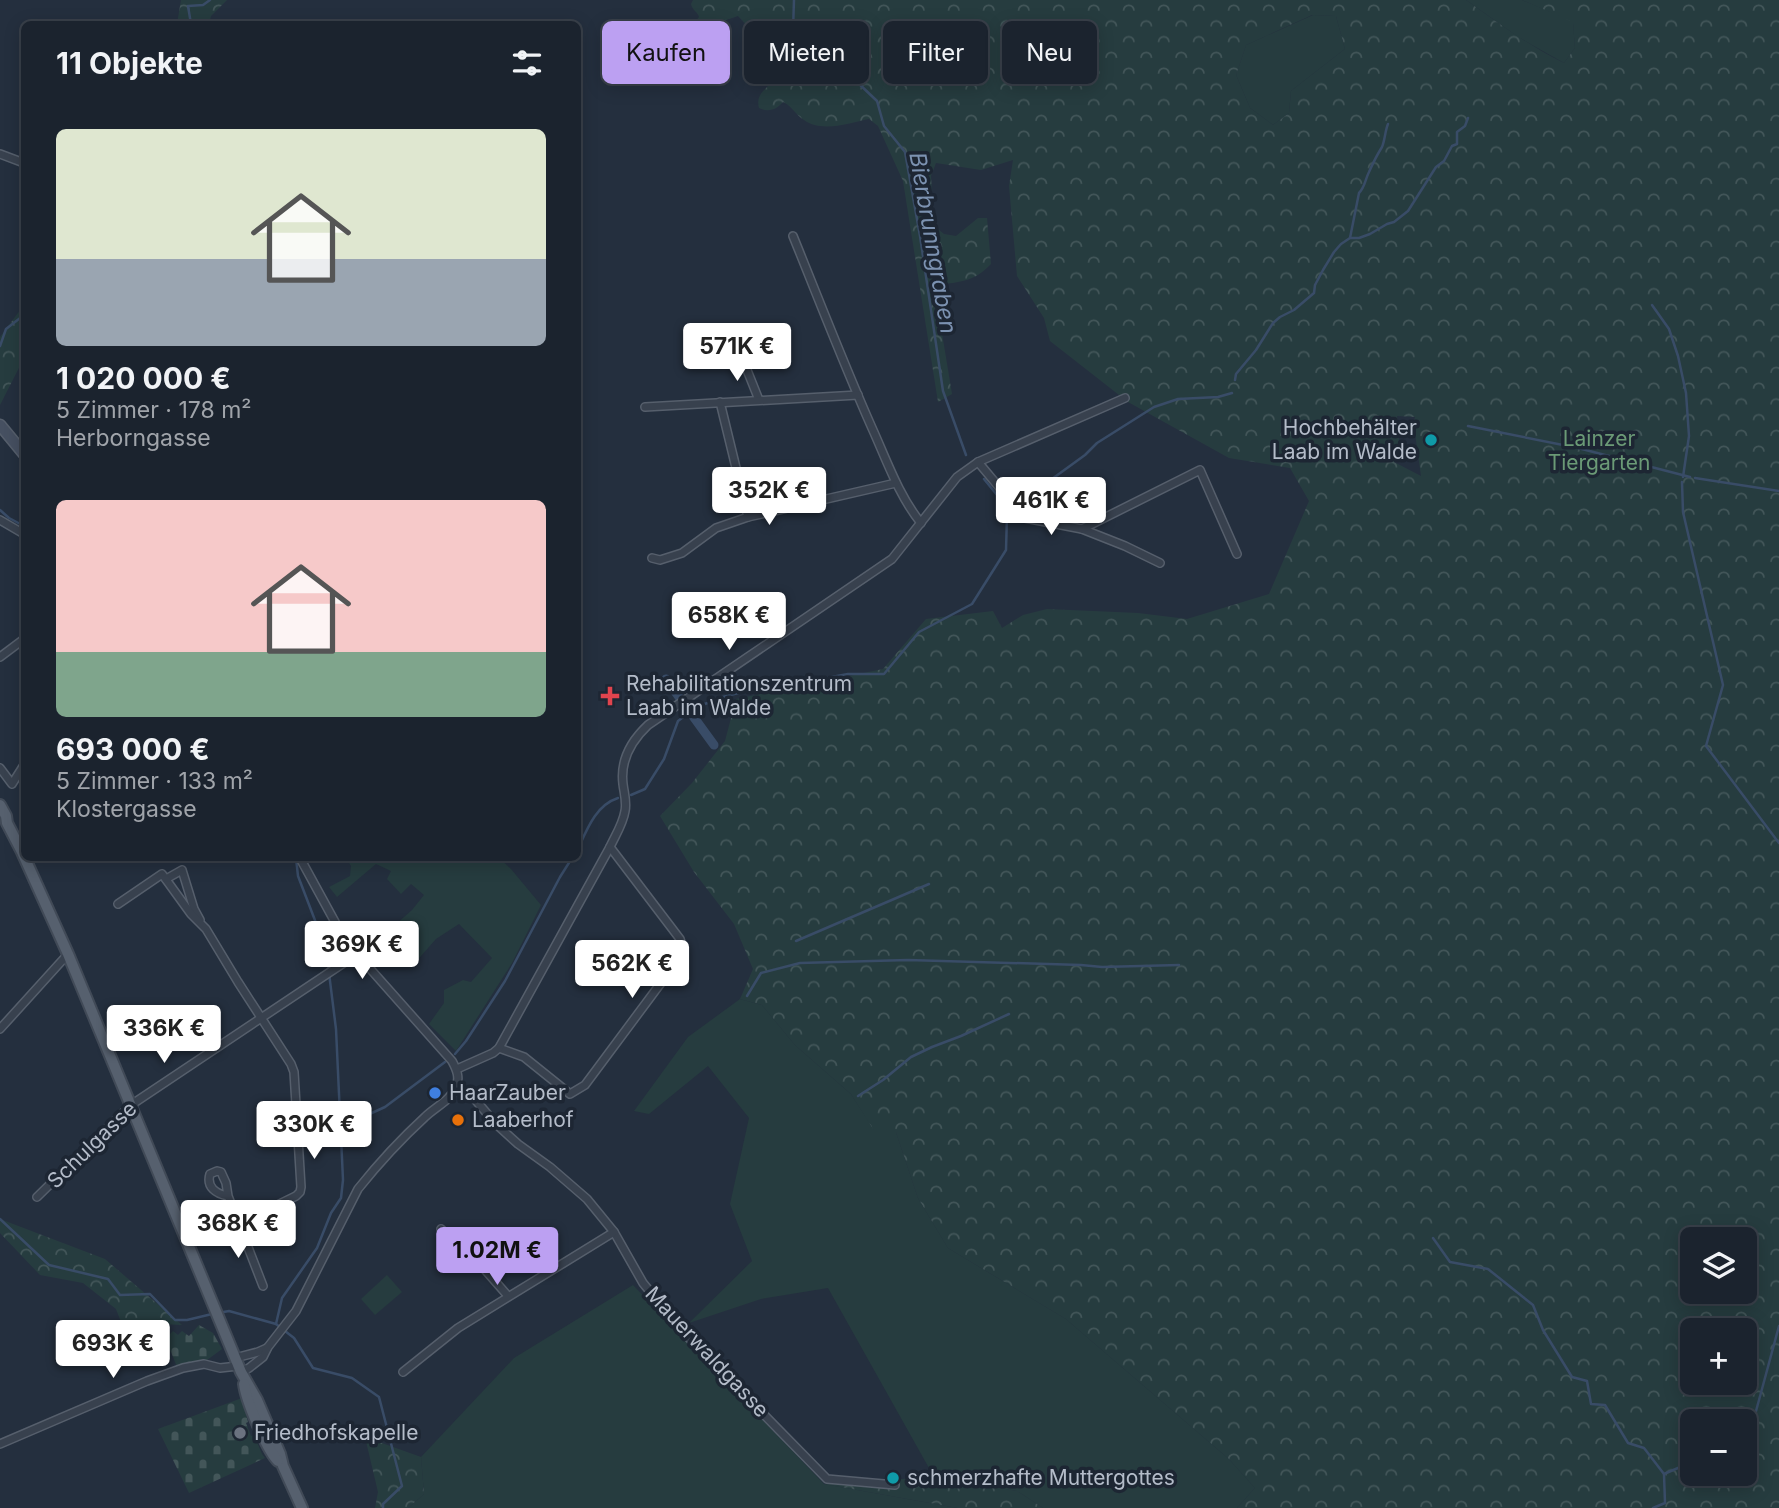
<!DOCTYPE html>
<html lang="de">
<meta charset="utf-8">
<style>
body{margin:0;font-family:Inter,sans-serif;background:#282f3a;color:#f1f3f6;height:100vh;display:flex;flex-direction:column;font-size:26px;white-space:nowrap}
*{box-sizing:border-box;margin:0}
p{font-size:23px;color:#a0a4aa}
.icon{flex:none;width:38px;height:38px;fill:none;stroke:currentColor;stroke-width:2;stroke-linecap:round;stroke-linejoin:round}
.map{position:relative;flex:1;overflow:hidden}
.side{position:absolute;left:21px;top:21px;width:560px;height:840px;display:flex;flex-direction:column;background:#1b232e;border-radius:10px;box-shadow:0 4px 18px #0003,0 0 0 2px #39404a}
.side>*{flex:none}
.banner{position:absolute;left:602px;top:21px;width:665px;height:63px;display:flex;gap:14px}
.fabs{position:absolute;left:1680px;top:1227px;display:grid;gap:14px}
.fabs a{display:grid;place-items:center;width:77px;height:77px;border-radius:10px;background:#1b232e;box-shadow:0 4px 18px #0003,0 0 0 2px #39404a;font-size:35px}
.price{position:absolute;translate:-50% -60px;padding:0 16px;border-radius:7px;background:#fff;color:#222;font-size:23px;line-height:46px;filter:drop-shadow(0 2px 4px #0008)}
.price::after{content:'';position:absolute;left:50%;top:42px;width:21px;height:16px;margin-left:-10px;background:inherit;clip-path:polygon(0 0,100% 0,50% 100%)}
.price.active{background:#bca0f2;color:#111}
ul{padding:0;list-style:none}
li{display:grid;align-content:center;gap:14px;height:371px;padding:0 35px}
li span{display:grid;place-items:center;height:217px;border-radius:10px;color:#555}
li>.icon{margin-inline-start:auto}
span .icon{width:126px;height:126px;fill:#fffc;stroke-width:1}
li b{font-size:30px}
h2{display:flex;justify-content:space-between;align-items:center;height:84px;padding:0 35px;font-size:30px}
.chip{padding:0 24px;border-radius:10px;background:#1b232e;box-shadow:0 4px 18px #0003,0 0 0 2px #39404a;font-size:24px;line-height:63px}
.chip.active{background:#bca0f2;color:#111}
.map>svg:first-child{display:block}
.grass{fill:#263c3f}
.forest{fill:url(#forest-crowns);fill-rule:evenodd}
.cemetery{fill:url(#cemetery-stones)}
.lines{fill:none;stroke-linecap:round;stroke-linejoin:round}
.stream{stroke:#394c67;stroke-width:2.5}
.canal{stroke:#394c67;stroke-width:9}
.street-casing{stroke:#565f6c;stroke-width:10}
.secondary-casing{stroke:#565f6c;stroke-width:13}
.primary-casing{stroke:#414a57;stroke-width:14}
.street{stroke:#38414e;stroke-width:7}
.secondary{stroke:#465061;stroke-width:10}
.primary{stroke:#56606e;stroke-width:10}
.culture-dot{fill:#0f9aa8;stroke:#1d2633;stroke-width:2.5}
.health-dot{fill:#e0444e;stroke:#1d2633;stroke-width:2.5}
.shop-dot{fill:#3f7fe0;stroke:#1d2633;stroke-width:2.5}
.food-dot{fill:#e8710a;stroke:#1d2633;stroke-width:2.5}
.worship-dot{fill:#6b7280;stroke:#1d2633;stroke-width:2.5}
.labels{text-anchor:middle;stroke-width:7;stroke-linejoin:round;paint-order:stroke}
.poi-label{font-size:21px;fill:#b4bcc9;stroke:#1d2633;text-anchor:start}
.park-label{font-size:21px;fill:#6b9a76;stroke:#1d2633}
.street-label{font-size:21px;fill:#b4bcc9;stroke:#1d2633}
.water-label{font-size:23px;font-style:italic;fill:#7c92b1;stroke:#1d2633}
</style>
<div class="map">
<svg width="1779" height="1508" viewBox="0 0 1779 1508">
<defs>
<pattern id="forest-crowns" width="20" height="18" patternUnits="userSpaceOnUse" patternTransform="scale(1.75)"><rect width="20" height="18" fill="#263c3f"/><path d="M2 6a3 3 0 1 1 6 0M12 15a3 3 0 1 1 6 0" fill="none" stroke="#435659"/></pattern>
<pattern id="cemetery-stones" width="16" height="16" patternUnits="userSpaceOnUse" patternTransform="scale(1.75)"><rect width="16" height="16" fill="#263c3f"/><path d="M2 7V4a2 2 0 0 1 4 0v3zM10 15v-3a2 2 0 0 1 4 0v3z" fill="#435659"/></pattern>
</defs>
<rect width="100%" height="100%" fill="#242f3e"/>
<g class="grass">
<path d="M 1466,0 L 1522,0 L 1573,21 L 1575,48 L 1564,63 L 1518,37 Z"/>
<path d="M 1313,15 L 1336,16 L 1345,49 L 1291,91 L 1289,113 L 1273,125 L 1250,108 L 1236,75 L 1246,45 Z"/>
<path d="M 346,858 L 469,858 L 475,863 L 484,858 L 499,858 L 511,869 L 541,905 L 512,963 L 456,1051 L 429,1024 L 444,1003 L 444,990 L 463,980 L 471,982 L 492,958 L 459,924 L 436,939 L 414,964 L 406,959 L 394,942 L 399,933 L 396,924 L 412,910 L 424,895 L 411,884 L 401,894 L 387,879 L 391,871 L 376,864 L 337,897 L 329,887 L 350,876 L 351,866 Z"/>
<path d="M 740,999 L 762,1005 L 795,1045 L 851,1094 L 875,1131 L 896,1132 L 918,1198 L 948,1248 L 1066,1319 L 1229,1459 L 1255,1488 L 1237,1508 L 1043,1508 L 1017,1491 L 934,1477 L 828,1288 L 761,1299 L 689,1323 L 752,1261 L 730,1204 L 749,1118 L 708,1066 L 649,1114 L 634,1111 L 688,1037 Z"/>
<path d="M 387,1275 L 402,1292 L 375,1315 L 361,1299 Z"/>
<path d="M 633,1285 L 824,1484 L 958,1508 L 408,1508 L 424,1494 L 421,1457 L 514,1358 Z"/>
</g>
<g class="forest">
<path d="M 181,0 L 227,0 L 211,16 L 209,24 L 177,24 Z"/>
<path d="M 693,0 L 1466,0 C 1498,23 1529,46 1564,63 L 1575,48 L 1573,22 L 1522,0 L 1779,0 L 1779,1508 L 1237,1508 L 1255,1488 L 1229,1459 L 1066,1319 L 948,1248 L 918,1198 L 896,1132 L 875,1132 L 851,1094 L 795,1045 L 762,1005 L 740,999 L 753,969 L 734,924 L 694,872 L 660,816 L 692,783 L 725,741 L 736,699 L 883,669 L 926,619 L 993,611 L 1002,628 L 1023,615 L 1047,609 L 1138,613 L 1187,619 L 1269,594 L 1309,501 L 1290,468 L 1229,458 L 1128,402 L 1050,341 L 1044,318 L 1017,276 L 1009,186 L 1013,160 L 981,170 L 936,163 L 931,176 L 934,226 L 944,234 L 956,236 L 978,218 L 987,218 L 991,264 C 973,283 958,282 934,285 L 952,394 L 938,402 L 903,181 L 878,126 L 869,119 C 849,123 822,133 804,120 C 796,115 792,106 783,102 C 777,109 769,113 759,108 C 756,97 762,92 770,84 L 765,76 L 769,63 C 761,45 752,30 738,16 L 723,21 L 706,34 L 696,35 L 691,32 L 690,28 L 699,17 C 698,12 692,10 691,4 ZM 1312,15 L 1336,16 L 1345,49 L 1291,91 L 1289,113 L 1273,125 L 1250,108 L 1236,75 L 1246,45 ZM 1397,416 L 1415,417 L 1414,426 L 1421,476 L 1394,462 L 1399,443 ZM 1692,1239 L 1745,1239 L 1745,1292 L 1692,1292 ZM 1692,1330 L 1745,1330 L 1745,1382 L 1692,1382 ZM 1692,1421 L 1745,1421 L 1745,1474 L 1692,1474 Z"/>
<path d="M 24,305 L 24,358 L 0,405 L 0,337 Z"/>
<path d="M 0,1219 L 105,1259 L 182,1325 L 121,1322 L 116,1309 L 83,1283 L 40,1275 L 0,1233 Z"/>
<path d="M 365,1437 L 421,1457 L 424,1494 L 408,1508 L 375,1508 L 378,1492 Z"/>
<path d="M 934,1477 L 1017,1491 L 1043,1508 L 958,1508 L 824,1484 Z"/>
</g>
<g class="cemetery">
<path d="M 199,1325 L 213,1333 L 222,1349 L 207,1360 L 198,1361 L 177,1367 L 171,1352 L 163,1341 L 173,1331 L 178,1335 L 182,1331 L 189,1336 Z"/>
<path d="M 242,1398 L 248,1422 L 246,1423 L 251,1436 L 254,1435 L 262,1454 L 265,1458 L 189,1493 L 158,1429 Z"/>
</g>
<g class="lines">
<g class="stream">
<path d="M 794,0 L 793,30 L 823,66 L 836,62 L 877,101 L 884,126 L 905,152 L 920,236 L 943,391 L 966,455"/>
<path d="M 191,24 L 188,6 L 203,5 L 210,0"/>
<path d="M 1350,238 L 1359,193 C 1365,187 1365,180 1369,172 C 1373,163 1377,155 1382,147 C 1385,140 1385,131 1388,124"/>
<path d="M 1652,305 L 1669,329 L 1678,356 L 1686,393 L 1689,436 L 1683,477"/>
<path d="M 0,346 L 6,329 L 24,315"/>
<path d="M 1235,380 L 1236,374 L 1256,350 L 1273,323 L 1280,317 L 1294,310 L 1314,293 L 1315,285 L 1323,270 L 1334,252 L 1341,244 L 1350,238 L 1359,238 L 1370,234 L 1387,224 L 1394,222 L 1408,211 L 1436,167 L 1444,161 L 1452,146 L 1457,144 L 1457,132 L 1465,126 L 1468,118"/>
<path d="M 1468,426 L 1578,448 L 1690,477"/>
<path d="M 1695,478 L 1779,491"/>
<path d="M 1682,482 L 1683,512 L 1723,685 L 1706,746 L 1779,843"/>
<path d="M 0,510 L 9,518 L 24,526"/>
<path d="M 1008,515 L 1012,508 L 1085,455 L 1097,443 L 1154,407 L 1178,399 L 1218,397 L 1232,393"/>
<path d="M 631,795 L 645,789 L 664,759 L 678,721 L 697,707 L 723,697 L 765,686 L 815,680 L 848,674 L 884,674 L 919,632 L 972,604 L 1006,550 L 1007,515 L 997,495 L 984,479"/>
<path d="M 578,849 C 587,829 596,805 618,798"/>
<path d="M 296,858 L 298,876 L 326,949 L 336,1029 L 343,1180 L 341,1198 L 331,1213 L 317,1248 L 282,1298 L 276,1324 L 294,1338 L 313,1368 L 352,1378 L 379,1397 L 402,1486 L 383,1504 L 383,1508"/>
<path d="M 796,941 L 929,884"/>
<path d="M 747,996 L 761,973 L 800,963 L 908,960 L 1081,965 L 1102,967 L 1179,965"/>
<path d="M 455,1054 L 466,1041 L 505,981 L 560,877 L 572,858"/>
<path d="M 858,1096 L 883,1080 L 911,1057 L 932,1047 L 961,1036 L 1009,1014"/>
<path d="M 341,1127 L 385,1107 L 445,1062"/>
<path d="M 0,1219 L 49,1265 L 108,1279 L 120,1295 L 150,1294 L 175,1320 L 187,1320 L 212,1314"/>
<path d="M 1433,1238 L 1450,1262 L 1488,1269 L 1533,1305 L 1543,1330 L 1572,1377 L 1587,1381 L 1591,1404 L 1605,1405 L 1628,1443 L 1644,1448 L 1664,1474"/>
<path d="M 218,1313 L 229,1311 L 276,1324"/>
<path d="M 1745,1438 L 1749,1437 L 1779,1326"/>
<path d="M 1653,1508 L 1665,1503 L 1664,1474 L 1692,1462"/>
</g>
<path class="canal" d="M 666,679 L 714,745"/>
<g class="street-casing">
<g id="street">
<path d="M 0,154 L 24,163"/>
<path d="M 793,236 C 819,300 844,365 872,428 C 887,461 899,496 921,523"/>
<path d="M 741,355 L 759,400"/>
<path d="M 720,402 L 748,517"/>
<path d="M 645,407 L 858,395"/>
<path d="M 978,462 L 1025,518 L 1082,529 L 1125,546 L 1160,563"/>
<path d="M 0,520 L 24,534"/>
<path d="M 1082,529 L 1200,470 L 1237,554"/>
<path d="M 652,558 L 660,560 L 682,553 L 716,528 L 748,517 L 896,483"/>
<path d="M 0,657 L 24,639"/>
<path d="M 0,768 L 12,784 L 24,765"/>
<path d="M 166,879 L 182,870 L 194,909 L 200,920"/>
<path d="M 118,904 L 162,874 L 191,914 L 206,929 L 238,982 L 291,1064 L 294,1072 L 301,1187 L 300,1192 L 296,1196 L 239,1224 L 228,1196 L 226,1183 L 221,1172 L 217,1171 L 210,1174 C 206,1187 216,1194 228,1196"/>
<path d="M 0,1029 L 68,954"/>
<path d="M 499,1048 L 524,1057 L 570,1094 L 585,1085 L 684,952 L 680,939 L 610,847"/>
<path d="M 457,1069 L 493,1053 L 499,1048 L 610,847 C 615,836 623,824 625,811 C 627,802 624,793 623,784 C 620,760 632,740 648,725 L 892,559 L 957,477 L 978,462 L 1125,398"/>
<path d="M 457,1085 L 472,1096 L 496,1124 L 518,1144 L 550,1167 L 587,1199 L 614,1232 L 643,1283 L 684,1333 L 827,1479 L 895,1485"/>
<path d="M 37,1197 L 131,1105 L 357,954"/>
<path d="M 239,1224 L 263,1286"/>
<path d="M 441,1229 L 480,1264 L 508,1296"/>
<path d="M 235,1358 L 258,1352 L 267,1348"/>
<path d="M 241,1372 L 249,1368 L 263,1357 L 268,1347 L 296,1311 L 358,1189 C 378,1164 401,1139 425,1117 C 435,1107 450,1101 456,1087 C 460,1078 457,1070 452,1061 L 357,954 L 341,933 L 300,858"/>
<path d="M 403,1372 L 458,1328 L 614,1232"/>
<path d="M 0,1444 L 147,1381 L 183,1368 L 204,1364 L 220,1368 L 238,1366"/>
</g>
</g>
<g class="secondary-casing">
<path id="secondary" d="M 0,425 L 24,454"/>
</g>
<g class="primary-casing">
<g id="primary">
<path d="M 0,805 L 6,816 L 7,823 L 22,852 L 68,954 L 241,1372 L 257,1400 L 280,1454 L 283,1466 L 302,1508"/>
<path d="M 244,1384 C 246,1401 267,1450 278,1461"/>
</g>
</g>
<use href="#street" class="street"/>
<use href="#secondary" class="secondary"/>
<use href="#primary" class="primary"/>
</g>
<g class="culture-dot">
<circle cx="1431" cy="440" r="7"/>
<circle cx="893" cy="1478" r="7"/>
</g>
<path class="health-dot" d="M606.5 685.5h7v7h7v7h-7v7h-7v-7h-7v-7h7z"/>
<circle class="shop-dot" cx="435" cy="1093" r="7"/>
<circle class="food-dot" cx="458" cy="1120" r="7"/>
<circle class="worship-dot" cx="240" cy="1433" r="7"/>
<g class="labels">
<g class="poi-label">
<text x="1417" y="435" text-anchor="end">Hochbehälter<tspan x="1417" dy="24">Laab im Walde</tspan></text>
<text x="626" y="691">Rehabilitationszentrum<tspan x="626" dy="24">Laab im Walde</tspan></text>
<text x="449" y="1100">HaarZauber</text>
<text x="472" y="1127">Laaberhof</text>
<text x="254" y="1440">Friedhofskapelle</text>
<text x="907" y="1485">schmerzhafte Muttergottes</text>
</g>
<g class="park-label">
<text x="1599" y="446">Lainzer<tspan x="1599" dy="24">Tiergarten</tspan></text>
</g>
<g class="street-label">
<text transform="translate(92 1145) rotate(-44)" y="7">Schulgasse</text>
<text transform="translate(707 1352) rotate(47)" y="7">Mauerwaldgasse</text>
</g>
<g class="water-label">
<text transform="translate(933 243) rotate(80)" y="8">Bierbrunngraben</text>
</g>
</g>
</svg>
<div class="fabs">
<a><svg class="icon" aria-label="layers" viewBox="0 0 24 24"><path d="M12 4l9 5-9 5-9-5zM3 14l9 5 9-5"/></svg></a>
<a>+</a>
<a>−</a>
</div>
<b class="price" style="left:737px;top:383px">571K €</b>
<b class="price" style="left:769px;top:527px">352K €</b>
<b class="price" style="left:1051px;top:537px">461K €</b>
<b class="price" style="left:729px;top:652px">658K €</b>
<b class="price" style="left:362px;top:981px">369K €</b>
<b class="price" style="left:632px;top:1000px">562K €</b>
<b class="price" style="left:164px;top:1065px">336K €</b>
<b class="price" style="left:314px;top:1161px">330K €</b>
<b class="price" style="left:238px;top:1260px">368K €</b>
<b class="price active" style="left:497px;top:1287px">1.02M €</b>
<b class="price" style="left:113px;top:1380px">693K €</b>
<div class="banner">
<a class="chip active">Kaufen</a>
<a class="chip">Mieten</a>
<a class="chip">Filter</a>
<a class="chip">Neu</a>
</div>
<section class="side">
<h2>11 Objekte<svg class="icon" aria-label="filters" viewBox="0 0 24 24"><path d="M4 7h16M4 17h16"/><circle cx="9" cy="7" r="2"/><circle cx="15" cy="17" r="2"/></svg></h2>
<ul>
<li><span style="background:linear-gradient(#dfe7d0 60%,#9aa5b1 0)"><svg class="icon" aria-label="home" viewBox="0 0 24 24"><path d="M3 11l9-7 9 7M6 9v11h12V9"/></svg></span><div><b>1 020 000 €</b><p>5 Zimmer · 178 m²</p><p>Herborngasse</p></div></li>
<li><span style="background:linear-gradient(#f6c9c9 70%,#7fa58c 0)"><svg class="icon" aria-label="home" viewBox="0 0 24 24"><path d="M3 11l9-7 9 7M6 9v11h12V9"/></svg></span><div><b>693 000 €</b><p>5 Zimmer · 133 m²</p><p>Klostergasse</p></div></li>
</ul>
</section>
</div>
